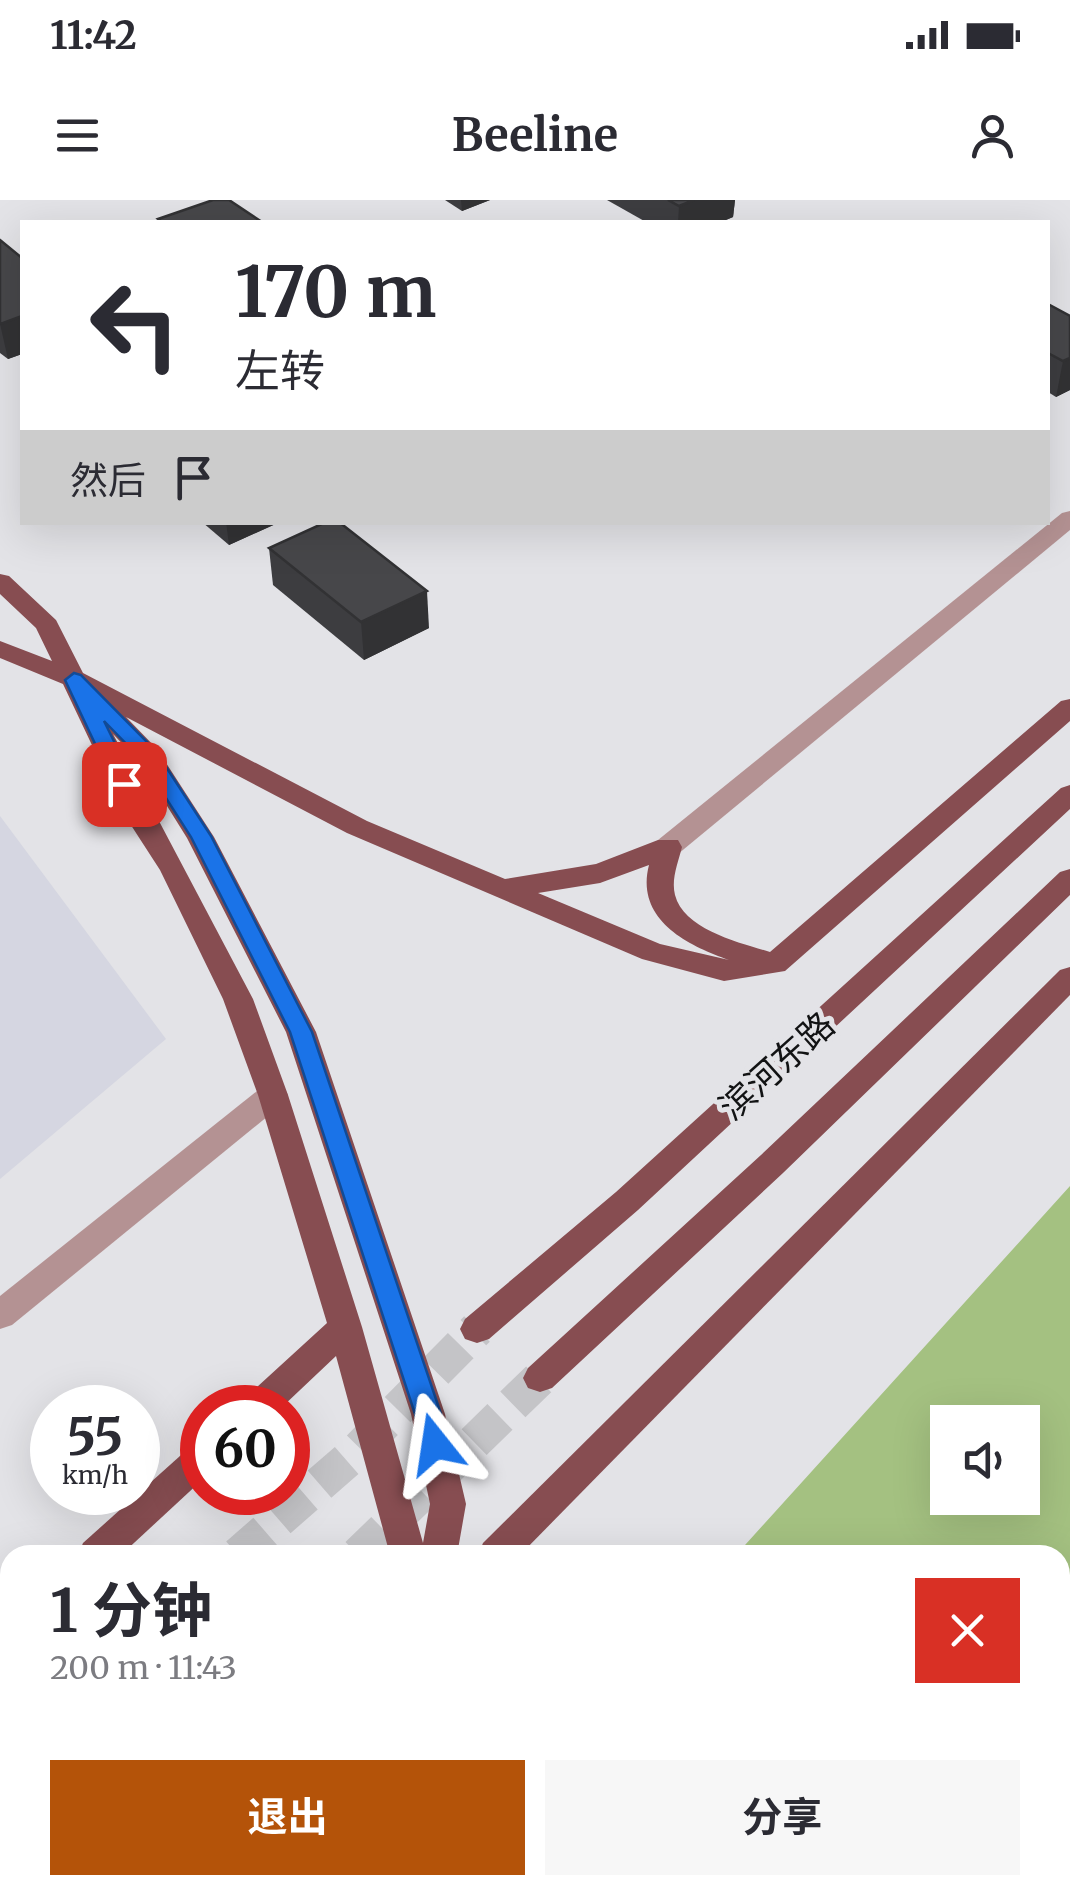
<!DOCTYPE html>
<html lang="zh">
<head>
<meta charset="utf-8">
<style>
  body { margin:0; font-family:Merriweather,"Noto Sans SC",serif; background:#f7f7f7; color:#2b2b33; height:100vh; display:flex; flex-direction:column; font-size:38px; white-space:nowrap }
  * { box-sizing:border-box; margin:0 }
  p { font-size:32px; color:#7c7c81 }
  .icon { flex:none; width:55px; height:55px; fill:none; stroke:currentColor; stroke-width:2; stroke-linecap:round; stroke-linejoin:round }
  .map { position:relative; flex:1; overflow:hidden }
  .side { position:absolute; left:0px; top:1345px; width:1070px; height:350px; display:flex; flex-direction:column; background:#fff; border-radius:30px 30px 0 0; box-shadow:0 10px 40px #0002 }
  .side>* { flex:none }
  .top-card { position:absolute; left:20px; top:20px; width:1030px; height:305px; border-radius:0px; box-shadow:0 10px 40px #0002; background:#fff; color:#2b2b33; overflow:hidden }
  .controls { position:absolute; left:930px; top:1205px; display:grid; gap:20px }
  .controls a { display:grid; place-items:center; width:110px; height:110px; border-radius:0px; background:#fff; box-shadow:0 10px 40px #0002; font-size:50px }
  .speed { position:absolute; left:30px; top:1185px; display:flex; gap:20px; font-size:50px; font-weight:700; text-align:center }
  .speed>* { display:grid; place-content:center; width:130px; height:130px; border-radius:50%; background:#fff; box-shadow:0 10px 40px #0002; line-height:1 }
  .speed small { font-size:25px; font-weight:400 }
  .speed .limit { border:15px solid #d22; background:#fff; color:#111 }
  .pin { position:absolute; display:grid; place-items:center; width:85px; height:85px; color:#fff; margin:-42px; border-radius:20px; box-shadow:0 5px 15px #0006 }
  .me { position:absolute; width:110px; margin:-55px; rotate:345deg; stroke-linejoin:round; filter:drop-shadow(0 0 8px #0008) }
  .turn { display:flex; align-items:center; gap:35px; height:210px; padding:0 50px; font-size:45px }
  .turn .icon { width:130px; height:130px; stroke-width:2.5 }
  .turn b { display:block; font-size:70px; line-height:85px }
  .then { display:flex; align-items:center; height:95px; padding:0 50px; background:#0003; gap:20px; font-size:38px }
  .round { display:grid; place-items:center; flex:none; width:105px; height:105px; border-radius:0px; background:#f7f7f7 }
  .overview { display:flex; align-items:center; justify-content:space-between; height:170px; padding:0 50px }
  h1 { font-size:60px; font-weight:700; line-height:75px }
  .action { display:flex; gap:20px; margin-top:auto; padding:20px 50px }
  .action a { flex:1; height:115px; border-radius:0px; background:#b45309; color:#fff; font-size:40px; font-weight:700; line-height:115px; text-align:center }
  .action a+a { background:#f7f7f7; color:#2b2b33 }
  .status { display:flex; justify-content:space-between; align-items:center; height:70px; padding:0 50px; background:#fff; direction:ltr }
  .status svg { height:28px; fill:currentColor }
  header { display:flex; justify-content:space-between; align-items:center; height:130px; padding:0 50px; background:#fff; font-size:45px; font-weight:700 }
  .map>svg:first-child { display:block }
  .built { fill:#d5d6e1 }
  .green { fill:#a4c181; fill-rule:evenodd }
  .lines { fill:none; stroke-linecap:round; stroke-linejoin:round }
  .major-tunnel { stroke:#c4c4c7; stroke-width:36; stroke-dasharray:36 18; stroke-linecap:butt }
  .minor { fill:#b49293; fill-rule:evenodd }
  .major { fill:#874d51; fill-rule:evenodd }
  .wall { fill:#3d3d40 }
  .shaded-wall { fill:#323234 }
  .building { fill:#47474a; stroke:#323234; stroke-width:2.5 }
  .route { fill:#1a73e8; stroke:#114b97; stroke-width:2.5 }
  .labels { text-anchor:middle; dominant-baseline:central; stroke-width:10; stroke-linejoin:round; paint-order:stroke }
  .street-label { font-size:35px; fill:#121314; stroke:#e3e3e7 }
</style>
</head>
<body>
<div class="status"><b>11:42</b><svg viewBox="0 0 49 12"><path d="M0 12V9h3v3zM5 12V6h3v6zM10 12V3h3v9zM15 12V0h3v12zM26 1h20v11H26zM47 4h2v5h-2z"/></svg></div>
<header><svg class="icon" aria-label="menu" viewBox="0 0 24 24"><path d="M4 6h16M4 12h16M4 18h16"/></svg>Beeline<svg class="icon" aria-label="person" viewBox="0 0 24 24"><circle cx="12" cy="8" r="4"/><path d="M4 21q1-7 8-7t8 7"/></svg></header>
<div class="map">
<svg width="1070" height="1695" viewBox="0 0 1070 1695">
  <rect width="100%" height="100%" fill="#e3e3e7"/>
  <polygon class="built" points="0,616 166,839 0,979"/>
  <path class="green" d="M1070,986V1695H428L437,1685H1060V1355H736ZM948,1222H1022V1298H948Z"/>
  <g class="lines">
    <g class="major-tunnel">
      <polyline points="238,1355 353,1255 477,1129"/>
      <polyline points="358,1355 540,1178"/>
    </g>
    <g class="minor">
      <polygon points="1070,311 1070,330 678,654 658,654 654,647 658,640 1062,313"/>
      <polygon points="273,883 284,887 288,895 284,903 12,1125 0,1129 0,1096 262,887"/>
    </g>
    <g class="major">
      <path d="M0,374L9,376L56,420L83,473L367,621L505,679L596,664L658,640H678L682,647C678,663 671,679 675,695C684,730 741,743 770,752L1061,501L1070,499V521L785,771L724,781L642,759L347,633L126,517L157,549L214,637L316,832L445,1214L466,1304L457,1355H390L336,1156L281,1208H240L245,1198L327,1123L258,895L223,799L160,670L127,619L63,484L0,458V441L52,461L36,428L0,394ZM113,534L139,561L187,638L286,832L411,1214L430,1304L423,1343L362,1127L288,895L253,799ZM649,665C635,719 686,745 729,760L660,744L538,693L600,683Z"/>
      <polygon points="1070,585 1070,609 638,1010 489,1139 477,1143 465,1139 460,1129 465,1119 616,992 1061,588"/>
      <polygon points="1070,669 1070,695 783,973 552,1188 540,1192 528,1188 523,1178 528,1168 761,955 1060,672"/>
      <polygon points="1070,767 1070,795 520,1355 478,1355 483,1343 1060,770"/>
      <polygon points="202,1243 202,1280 121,1355 78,1355 83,1343 190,1247"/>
      <polygon points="10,1417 10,1457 0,1460 0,1421"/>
      <polygon points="10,1525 10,1567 0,1571 0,1529"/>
      <polygon points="10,1642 10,1685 15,1685 0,1691 0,1646"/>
      <polygon points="114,1685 160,1685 156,1695 110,1695"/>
    </g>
  </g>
  <g class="wall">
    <polygon points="445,0 490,0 462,11"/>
    <polygon points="607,0 735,0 733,17 721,22 646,22"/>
    <polygon points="0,40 22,58 22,154 8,159 0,153"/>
    <polygon points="1048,104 1070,116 1070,190 1056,197 1048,192"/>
    <polygon points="202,322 280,322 229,345"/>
    <polygon points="269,348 429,428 364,460 273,385"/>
  </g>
  <g class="shaded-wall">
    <polygon points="461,0 490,0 462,11"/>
    <polygon points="694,0 735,0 733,17 721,22 678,22 679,6"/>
    <polygon points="22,116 22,154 8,159 0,124"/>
    <polygon points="1070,158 1070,190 1056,197 1063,161"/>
    <polygon points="226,322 280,322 229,345"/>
    <polygon points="427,391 429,428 364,460 361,422"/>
  </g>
  <g class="building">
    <polygon points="213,0 229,0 262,22 162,22 158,19"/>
    <polygon points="668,0 694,0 679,6"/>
    <polygon points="0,40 22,58 22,116 0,124"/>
    <polygon points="1048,104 1070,116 1070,158 1063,161 1048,153"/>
    <polygon points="326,322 339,322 427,391 361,422 269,348"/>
  </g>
  <polygon class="route" points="74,473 81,475 155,550 211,636 312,832 441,1214 448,1244 444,1252 435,1256 425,1252 415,1214 290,832 191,637 141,559 104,521 135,584 124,591 114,584 65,480"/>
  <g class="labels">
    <g class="street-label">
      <text transform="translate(777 866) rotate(-42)">滨河东路</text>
    </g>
  </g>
</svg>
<div class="controls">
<a><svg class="icon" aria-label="sound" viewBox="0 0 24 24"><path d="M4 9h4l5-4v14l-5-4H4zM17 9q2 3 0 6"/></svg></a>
</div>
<div class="speed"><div>55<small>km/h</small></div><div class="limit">60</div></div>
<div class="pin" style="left:124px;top:584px;background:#d93025"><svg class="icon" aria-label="arrive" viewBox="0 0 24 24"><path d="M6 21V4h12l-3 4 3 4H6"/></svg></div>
<svg class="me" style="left:435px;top:1244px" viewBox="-20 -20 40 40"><path d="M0-17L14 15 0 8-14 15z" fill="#1a73e8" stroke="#fff" stroke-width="4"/></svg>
<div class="top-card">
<div class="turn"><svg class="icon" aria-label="left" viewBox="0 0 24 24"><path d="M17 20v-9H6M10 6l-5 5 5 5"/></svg><div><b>170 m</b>左转</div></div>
<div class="then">然后<svg class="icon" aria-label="arrive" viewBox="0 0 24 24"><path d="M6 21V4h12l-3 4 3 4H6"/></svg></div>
</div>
<section class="side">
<div class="overview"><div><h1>1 分钟</h1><p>200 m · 11:43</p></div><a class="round" style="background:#d93025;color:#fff"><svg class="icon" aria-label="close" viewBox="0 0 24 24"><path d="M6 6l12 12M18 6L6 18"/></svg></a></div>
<div class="action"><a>退出</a><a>分享</a></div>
</section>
</div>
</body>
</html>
